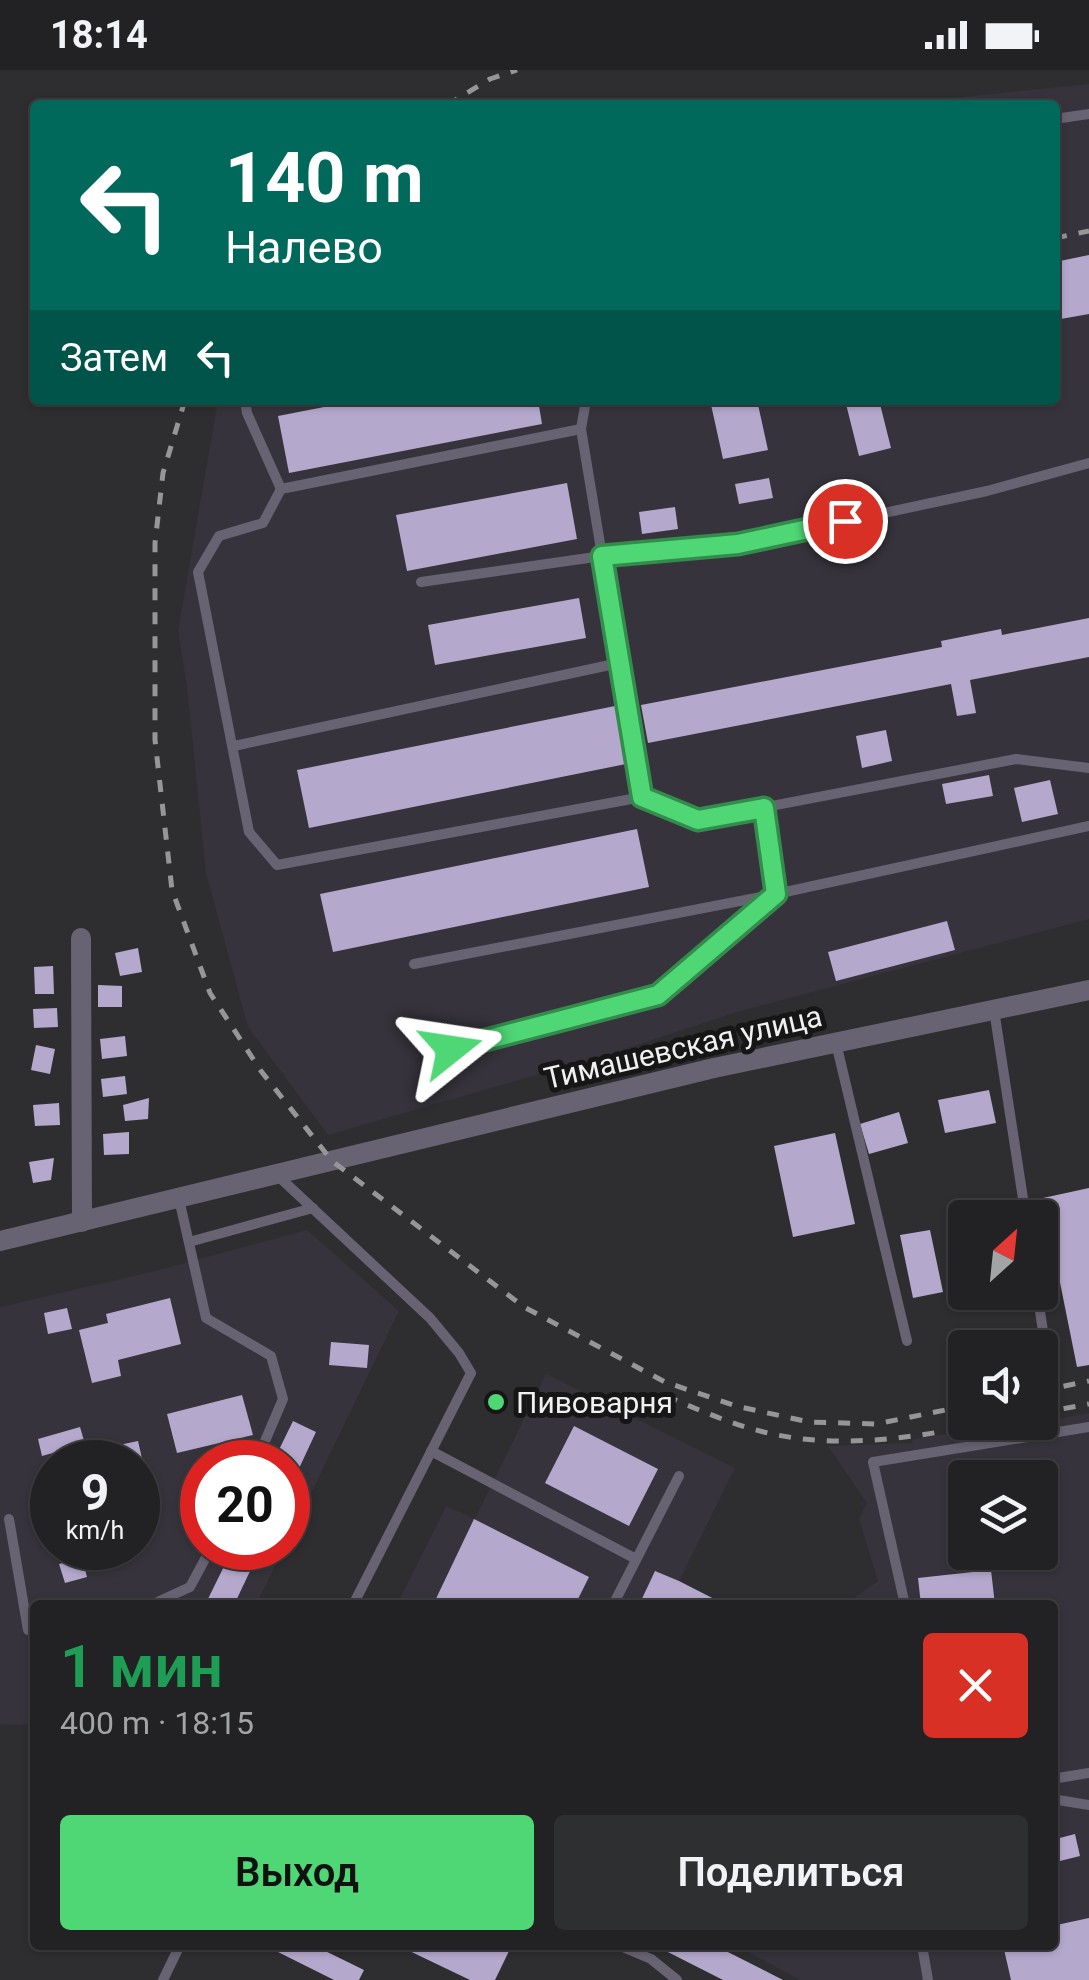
<!DOCTYPE html>
<html lang="ru">
<head>
<meta charset="utf-8">
<style>
  body { margin:0; font-family:Roboto,sans-serif; background:#2e2f31; color:#f1f3f6; height:100vh; display:flex; flex-direction:column; font-size:38px; white-space:nowrap }
  * { box-sizing:border-box; margin:0 }
  p { font-size:32px; color:#a2a4a6 }
  .icon { flex:none; width:55px; height:55px; fill:none; stroke:currentColor; stroke-width:2; stroke-linecap:round; stroke-linejoin:round }
  .map { position:relative; flex:1; overflow:hidden }
  .side { position:absolute; left:30px; top:1530px; width:1028px; height:350px; display:flex; flex-direction:column; background:#222224; border-radius:10px; box-shadow:0 2px 8px #0004,0 0 0 2px #3f3f41 }
  .side>* { flex:none }
  .guide { position:absolute; left:30px; top:30px; width:1030px; height:305px; border-radius:10px; box-shadow:0 2px 8px #0004,0 0 0 2px #3f3f41; background:#00695c; color:#fff; overflow:hidden }
  .needle { width:65px; rotate:27deg }
  .controls { position:absolute; left:948px; top:1130px; display:grid; gap:20px }
  .controls a { display:grid; place-items:center; width:110px; height:110px; border-radius:10px; background:#222224; box-shadow:0 2px 8px #0004,0 0 0 2px #3f3f41; font-size:50px }
  .speed { position:absolute; left:30px; top:1370px; display:flex; gap:20px; font-size:50px; font-weight:700; text-align:center }
  .speed>* { display:grid; place-content:center; width:130px; height:130px; border-radius:50%; background:#222224; box-shadow:0 2px 8px #0004,0 0 0 2px #3f3f41; line-height:1 }
  .speed small { font-size:25px; font-weight:400 }
  .speed .limit { border:15px solid #d22; background:#fff; color:#111 }
  .pin { position:absolute; display:grid; place-items:center; width:85px; height:85px; color:#fff; margin:-42px; border:5px solid #fff; border-radius:50%; box-shadow:0 2px 10px #0007 }
  .me { position:absolute; width:110px; margin:-55px; rotate:75deg; stroke-linejoin:round; filter:drop-shadow(0 0 8px #0008) }
  .turn { display:flex; align-items:center; gap:35px; height:210px; padding:0 30px; font-size:45px }
  .turn .icon { width:130px; height:130px; stroke-width:2.5 }
  .turn b { display:block; font-size:70px; line-height:85px }
  .then { display:flex; align-items:center; height:95px; padding:0 30px; background:#0003; gap:20px; font-size:38px }
  .round { display:grid; place-items:center; flex:none; width:105px; height:105px; border-radius:10px; background:#2e2f31 }
  .overview { display:flex; align-items:center; justify-content:space-between; height:170px; padding:0 30px }
  h1 { font-size:60px; font-weight:600; line-height:75px; color:#1e9e55 }
  .cta { display:flex; gap:20px; margin-top:auto; padding:20px 30px }
  .cta a { flex:1; height:115px; border-radius:10px; background:#4fd675; color:#111; font-size:40px; font-weight:600; line-height:115px; text-align:center }
  .cta a+a { background:#2e2f31; color:#f1f3f6 }
  .status { display:flex; justify-content:space-between; align-items:center; height:70px; padding:0 50px; background:#222224; direction:ltr }
  .status svg { height:28px; fill:currentColor }
  .map>svg:first-child { display:block }
  .built { fill:#36333c; fill-rule:evenodd }
  .building { fill:#b5a8cd }
  .lines { fill:none; stroke-linecap:round; stroke-linejoin:round }
  .service { stroke:#686372; stroke-width:10 }
  .minor { stroke:#686372; stroke-width:20 }
  .rail { stroke:#969698; stroke-width:5; stroke-dasharray:12 12; stroke-linecap:butt }
  .route-casing { stroke:#338b4c; stroke-width:25 }
  .route { stroke:#4fd675; stroke-width:18 }
  .poi-dot { fill:#4fd675; stroke:#161617; stroke-width:4 }
  .labels { text-anchor:middle; dominant-baseline:central; stroke-width:10; stroke-linejoin:round; paint-order:stroke }
  .street-label { font-size:30px; fill:#f0f0f2; stroke:#161617 }
  .poi-label { font-size:30px; fill:#f0f0f2; stroke:#161617; text-anchor:start }
</style>
</head>
<body>
<div class="status"><b>18:14</b><svg viewBox="0 0 49 12"><path d="M0 12V9h3v3zM5 12V6h3v6zM10 12V3h3v9zM15 12V0h3v12zM26 1h20v11H26zM47 4h2v5h-2z"/></svg></div>
<div class="map">
<svg width="1089" height="1910" viewBox="0 0 1089 1910">
  <rect width="100%" height="100%" fill="#2e2e30"/>
  <g class="built">
    <polygon points="1089,14 1089,849 740,941 619,981 328,1065 248,957 206,803 187,617 178,561 218,330 1055,330 1055,35 886,35"/>
    <path d="M307,1160L399,1241L288,1471V1392H202V1478H284L256,1535H35V1654L0,1655V1237L155,1201ZM52,1392H138V1478H52Z"/>
    <polygon points="546,1304 735,1398 679,1511 726,1535 397,1535 446,1436 475,1449"/>
    <path d="M1089,1343V1910H800L735,1875H1052V1535H844L878,1511L859,1449L867,1433L828,1376L912,1373L913,1369L960,1362L961,1368ZM965,1408H1040V1482H965Z"/>
  </g>
  <g class="building">
    <polygon points="1089,185 1089,244 1055,250 1055,192"/>
    <polygon points="360,330 538,330 542,354 289,403 278,346"/>
    <polygon points="710,330 757,330 768,380 723,389"/>
    <polygon points="845,330 879,330 891,378 859,386"/>
    <polygon points="769,408 773,428 739,434 735,414"/>
    <polygon points="567,413 577,469 407,501 396,445"/>
    <polygon points="675,437 678,459 642,464 639,442"/>
    <polygon points="579,528 586,568 435,595 428,555"/>
    <polygon points="1089,548 1089,587 970,610 976,643 957,646 951,614 648,673 641,635 942,577 941,571 1001,559 1002,565"/>
    <polygon points="615,636 626,694 309,758 297,700"/>
    <polygon points="886,660 892,691 862,698 856,666"/>
    <polygon points="989,705 993,726 946,734 942,714"/>
    <polygon points="1050,710 1058,744 1022,752 1014,718"/>
    <polygon points="637,759 649,817 333,882 320,824"/>
    <polygon points="947,851 955,880 836,911 828,882"/>
    <polygon points="138,878 142,902 120,906 115,883"/>
    <polygon points="53,896 54,924 35,924 34,897"/>
    <polygon points="98,915 122,916 122,937 98,937"/>
    <polygon points="57,938 58,957 34,958 33,939"/>
    <polygon points="125,966 127,986 102,989 100,969"/>
    <polygon points="36,975 55,979 50,1004 31,1000"/>
    <polygon points="125,1006 127,1024 103,1027 101,1009"/>
    <polygon points="989,1020 996,1053 945,1063 938,1030"/>
    <polygon points="149,1028 148,1049 125,1051 123,1035"/>
    <polygon points="59,1033 60,1055 35,1056 33,1035"/>
    <polygon points="899,1042 908,1073 869,1084 860,1054"/>
    <polygon points="129,1062 129,1084 104,1085 103,1064"/>
    <polygon points="835,1063 855,1154 793,1167 774,1076"/>
    <polygon points="54,1088 51,1110 33,1113 29,1092"/>
    <polygon points="1089,1118 1089,1295 1077,1297 1043,1128"/>
    <polygon points="930,1160 943,1222 913,1228 900,1165"/>
    <polygon points="170,1228 181,1274 118,1290 121,1306 92,1313 79,1260 108,1253 106,1244"/>
    <polygon points="67,1238 72,1259 48,1264 44,1243"/>
    <polygon points="331,1272 369,1275 367,1298 329,1295"/>
    <polygon points="242,1325 253,1365 177,1383 167,1344"/>
    <polygon points="293,1351 316,1362 288,1422 288,1392 273,1392"/>
    <polygon points="574,1356 658,1399 629,1456 545,1413"/>
    <polygon points="80,1357 85,1374 42,1386 38,1369"/>
    <polygon points="138,1371 155,1445 138,1449 138,1392 123,1392 119,1375"/>
    <polygon points="474,1449 589,1507 575,1535 433,1535"/>
    <polygon points="233,1478 261,1478 234,1535 205,1535"/>
    <polygon points="82,1488 87,1507 65,1513 59,1494"/>
    <polygon points="991,1500 995,1535 921,1535 918,1508"/>
    <polygon points="655,1501 679,1511 726,1535 639,1535"/>
    <polygon points="1075,1764 1080,1786 1052,1793 1052,1770"/>
    <polygon points="1089,1848 1089,1910 1011,1910 1003,1875 1052,1875 1052,1856"/>
    <polygon points="264,1875 313,1875 364,1900 359,1910 334,1910"/>
    <polygon points="397,1875 512,1875 495,1910 470,1910"/>
    <polygon points="654,1875 714,1875 783,1910 723,1910"/>
  </g>
  <g class="lines">
    <g class="service">
      <polyline points="1055,49 1089,44"/>
      <polyline points="245,330 247,343 281,419"/>
      <polyline points="586,330 581,359 642,727"/>
      <polyline points="581,359 281,419 263,453 219,466 198,502 249,762 277,795 642,727 698,750 1016,689 1089,698"/>
      <polyline points="421,512 602,486 739,474 987,421 1089,393"/>
      <polyline points="234,676 619,593"/>
      <polyline points="414,894 776,824 763,738"/>
      <polyline points="994,940 1026,1148"/>
      <polyline points="836,973 907,1271"/>
      <polyline points="451,979 658,925 776,824 1089,756"/>
      <polyline points="277,1105 430,1248 459,1283 471,1303 353,1535"/>
      <polyline points="179,1129 206,1248 271,1286 283,1329 256,1392"/>
      <polyline points="189,1172 313,1138"/>
      <polyline points="1037,1222 1045,1274"/>
      <polyline points="431,1381 636,1489"/>
      <polyline points="9,1449 28,1560 35,1559"/>
      <polyline points="151,1535 190,1517 211,1478"/>
      <polyline points="613,1535 679,1406"/>
      <polyline points="905,1535 873,1392 1089,1357"/>
      <polyline points="1052,1709 1089,1703"/>
      <polyline points="1052,1729 1089,1735"/>
      <polyline points="618,1875 651,1889 677,1910"/>
      <polyline points="922,1875 928,1910"/>
      <polyline points="163,1910 180,1875"/>
    </g>
    <g class="minor">
      <polyline points="81,868 82,1152"/>
      <polyline points="0,1171 714,998 1089,920"/>
    </g>
    <g class="rail">
      <polyline points="447,35 490,9 517,0"/>
      <polyline points="1055,168 1089,161"/>
      <polyline points="185,330 163,403 155,473 155,670 172,820 210,923 261,1001 332,1091 524,1237 665,1312 736,1336 809,1352 876,1354 965,1336"/>
      <polyline points="1040,1321 1089,1311"/>
      <path d="M666,1326C699,1340 733,1355 768,1363C841,1380 920,1367 992,1352"/>
      <polyline points="1040,1343 1089,1334"/>
    </g>
  </g>
  <g class="lines">
    <defs>
      <polyline id="route" points="451,979 658,925 776,824 764,738 698,750 642,727 602,486 738,474 845,451"/>
    </defs>
    <use href="#route" class="route-casing"/>
    <use href="#route" class="route"/>
  </g>
  <circle class="poi-dot" cx="496" cy="1332" r="10"/>
  <g class="labels">
    <g class="street-label">
      <text transform="translate(683 977) rotate(-13)">Тимашевская улица</text>
    </g>
    <g class="poi-label">
      <text x="516" y="1332">Пивоварня</text>
    </g>
  </g>
</svg>
<div class="controls">
<a><svg class="needle" viewBox="-14 -14 28 28"><path d="M0-13l5 13h-10z" fill="#e53935"/><path d="M0 13l5-13h-10z" fill="#a2a4a6"/></svg></a>
<a><svg class="icon" aria-label="sound" viewBox="0 0 24 24"><path d="M4 9h4l5-4v14l-5-4H4zM17 9q2 3 0 6"/></svg></a>
<a><svg class="icon" aria-label="layers" viewBox="0 0 24 24"><path d="M12 4l9 5-9 5-9-5zM3 14l9 5 9-5"/></svg></a>
</div>
<div class="speed"><div>9<small>km/h</small></div><div class="limit">20</div></div>
<div class="pin" style="left:845px;top:451px;background:#d93025"><svg class="icon" aria-label="arrive" viewBox="0 0 24 24"><path d="M6 21V4h12l-3 4 3 4H6"/></svg></div>
<svg class="me" style="left:451px;top:979px" viewBox="-20 -20 40 40"><path d="M0-17L14 15 0 8-14 15z" fill="#4fd675" stroke="#fff" stroke-width="4"/></svg>
<div class="guide">
<div class="turn"><svg class="icon" aria-label="left" viewBox="0 0 24 24"><path d="M17 20v-9H6M10 6l-5 5 5 5"/></svg><div><b>140 m</b>Налево</div></div>
<div class="then">Затем<svg class="icon" aria-label="left" viewBox="0 0 24 24"><path d="M17 20v-9H6M10 6l-5 5 5 5"/></svg></div>
</div>
<section class="side">
<div class="overview"><div><h1>1 мин</h1><p>400 m · 18:15</p></div><a class="round" style="background:#d93025;color:#fff"><svg class="icon" aria-label="close" viewBox="0 0 24 24"><path d="M6 6l12 12M18 6L6 18"/></svg></a></div>
<div class="cta"><a>Выход</a><a>Поделиться</a></div>
</section>
</div>
</body>
</html>
